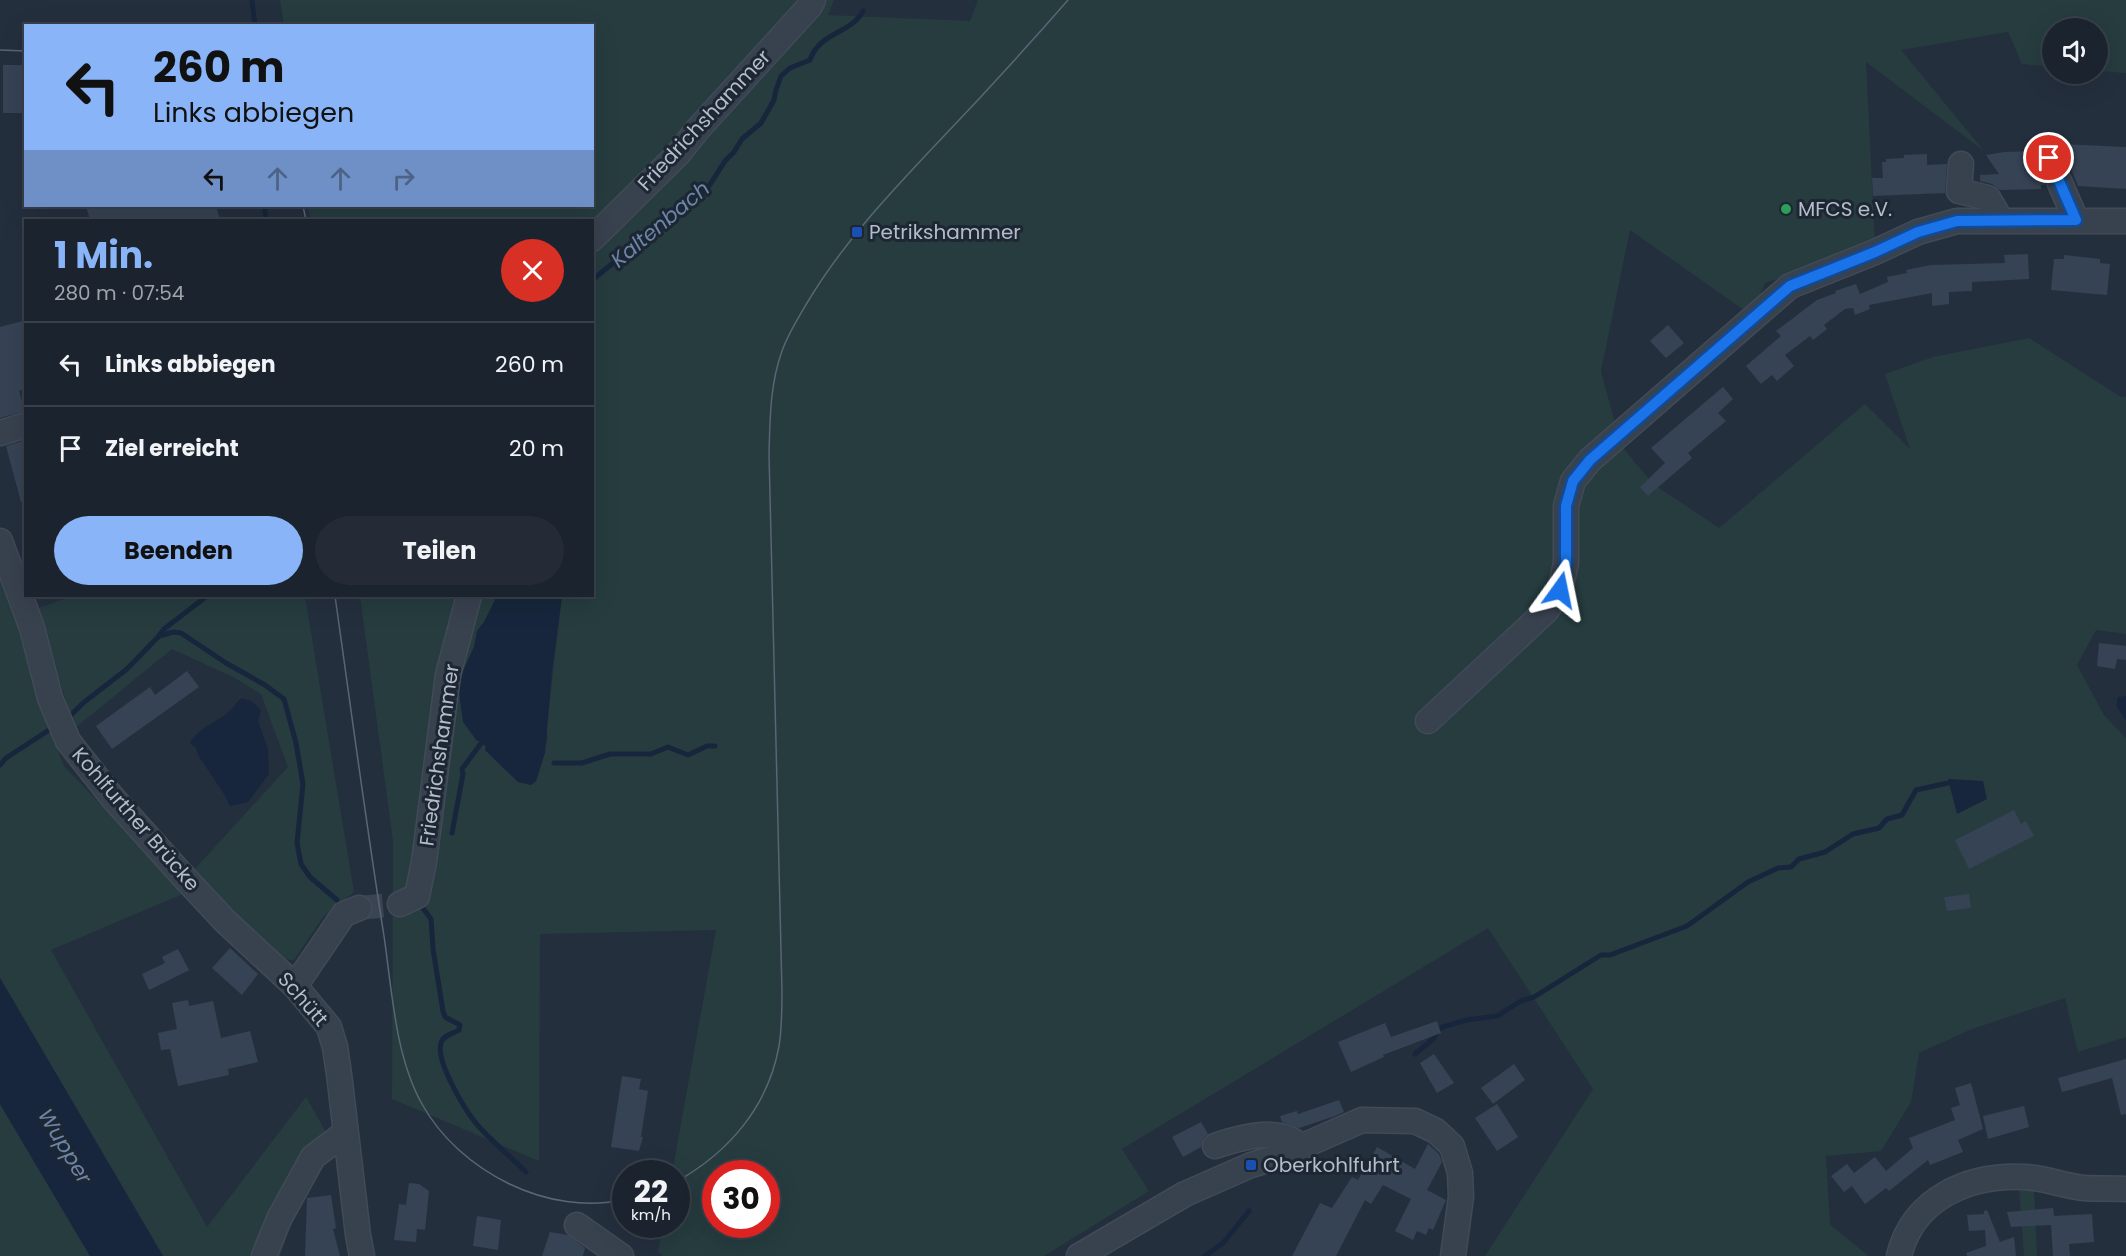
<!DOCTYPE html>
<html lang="de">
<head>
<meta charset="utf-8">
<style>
  body { margin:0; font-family:Poppins,sans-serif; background:#242b36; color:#f1f3f6; height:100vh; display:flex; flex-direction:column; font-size:22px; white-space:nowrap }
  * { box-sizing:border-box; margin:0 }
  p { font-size:20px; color:#a0a4aa }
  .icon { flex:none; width:33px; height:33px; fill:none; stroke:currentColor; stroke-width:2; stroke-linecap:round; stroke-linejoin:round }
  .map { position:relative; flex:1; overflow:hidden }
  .details { position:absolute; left:24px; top:219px; width:570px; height:378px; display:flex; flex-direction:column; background:#1b232e; border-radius:0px; box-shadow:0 6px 24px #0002,0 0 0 2px #39404a }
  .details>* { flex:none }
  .hud { position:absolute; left:24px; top:24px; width:570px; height:183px; border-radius:0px; box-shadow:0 6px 24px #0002,0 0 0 2px #39404a; background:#8ab4f8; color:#111; overflow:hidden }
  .fabs { position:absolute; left:2042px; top:18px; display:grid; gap:12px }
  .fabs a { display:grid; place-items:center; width:66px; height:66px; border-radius:50%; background:#1b232e; box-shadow:0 6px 24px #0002,0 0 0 2px #39404a; font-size:30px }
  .speed { position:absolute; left:612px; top:1160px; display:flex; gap:12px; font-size:30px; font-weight:700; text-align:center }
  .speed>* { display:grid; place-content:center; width:78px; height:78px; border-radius:50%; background:#1b232e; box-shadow:0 6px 24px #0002,0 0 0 2px #39404a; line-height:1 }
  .speed small { font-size:15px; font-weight:400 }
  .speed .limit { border:9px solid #d22; background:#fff; color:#111 }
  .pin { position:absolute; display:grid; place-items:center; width:51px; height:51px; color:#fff; margin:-26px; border:3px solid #fff; border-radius:50%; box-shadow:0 2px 6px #0007 }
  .me { position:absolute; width:66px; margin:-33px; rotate:12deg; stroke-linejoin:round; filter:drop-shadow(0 0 4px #0008) }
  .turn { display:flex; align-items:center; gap:21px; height:126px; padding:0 30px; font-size:27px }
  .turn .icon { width:78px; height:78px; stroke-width:2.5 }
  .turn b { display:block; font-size:42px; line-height:51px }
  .lanes { display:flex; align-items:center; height:57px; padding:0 30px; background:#0003; justify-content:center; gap:30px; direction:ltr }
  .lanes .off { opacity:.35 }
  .round { display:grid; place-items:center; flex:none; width:63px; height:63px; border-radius:32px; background:#242b36 }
  .headline { display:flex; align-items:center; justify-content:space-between; height:102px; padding:0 30px }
  h1 { font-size:36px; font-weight:700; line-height:45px; color:#8ab4f8 }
  .cta { display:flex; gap:12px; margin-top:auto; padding:12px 30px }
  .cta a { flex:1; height:69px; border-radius:36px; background:#8ab4f8; color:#111; font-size:24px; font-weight:700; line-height:69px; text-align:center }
  .cta a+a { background:#242b36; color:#f1f3f6 }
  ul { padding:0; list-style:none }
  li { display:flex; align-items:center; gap:18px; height:84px; padding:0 30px; border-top:2px solid #39404a }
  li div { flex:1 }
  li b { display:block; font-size:22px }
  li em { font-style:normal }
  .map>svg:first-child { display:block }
  .green { fill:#263c3f; fill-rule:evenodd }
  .water { fill:#17263c }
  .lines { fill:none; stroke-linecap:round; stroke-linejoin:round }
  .stream { stroke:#17263c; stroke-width:5 }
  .building { fill:#364354 }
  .minor-tunnel { stroke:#3a4453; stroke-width:24; stroke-dasharray:24 12; stroke-linecap:butt }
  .minor-casing { stroke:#414a57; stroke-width:27 }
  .minor { stroke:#38414e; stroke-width:24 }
  .tram { stroke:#5a6575; stroke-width:1.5 }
  .route-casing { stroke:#114b97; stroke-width:15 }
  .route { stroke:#1a73e8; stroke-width:10 }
  .leisure-dot { fill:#2e9e5b; stroke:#1d2633; stroke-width:2 }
  .transit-dot { fill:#1a4fb4; stroke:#1d2633; stroke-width:2 }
  .labels { text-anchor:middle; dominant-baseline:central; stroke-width:6; stroke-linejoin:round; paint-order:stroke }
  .street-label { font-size:20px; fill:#b4bcc9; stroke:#1d2633 }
  .poi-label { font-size:20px; fill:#b4bcc9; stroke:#1d2633; text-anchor:start }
  .water-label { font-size:21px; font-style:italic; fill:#6d86a8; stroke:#1d2633 }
</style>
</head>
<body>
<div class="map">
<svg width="2126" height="1256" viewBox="0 0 2126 1256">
  <rect width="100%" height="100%" fill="#242f3e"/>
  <g class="green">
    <path d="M280,0H834L828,15L970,21L978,0H2126V73L2097,71V28H2052V67L2022,64L2008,32L1901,50L1984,151L1866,62L1875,246L1765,283L1751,315L1630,230L1601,371L1617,431V441L1653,484L1719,528L1865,404L1910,449L1885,374L1933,357L2029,338L2121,397H2126V634L2096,630L2077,665L2104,715L2126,738V1037L2078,1052L2065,998L1972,1029L1919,1053L1911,1102L1881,1151L1826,1156L1830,1225L1869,1256H1485L1593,1089L1488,928L1122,1149L1149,1191L1044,1256H663L658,1251L663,1224H676V1173H672L716,930L540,934L539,1161L392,1099L393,841L360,596H497L484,622L477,631L474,647L463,671L480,740L487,747L485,750C497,760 520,792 536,781L548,737L546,733L562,596H592V220H310L308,206H592V26L284,25ZM716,1173H766V1224H716Z"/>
    <polygon points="0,569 46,720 64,766 185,893 51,950 207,1227 306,1097 336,1150 296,1206 280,1256 163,1256 0,978"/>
    <polygon points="73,596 305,596 354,892 323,917 294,960 279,959 192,872 288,767 261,694 235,678 172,649 75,728 36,609"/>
    <polygon points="0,1104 90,1256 0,1256"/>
    <polygon points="2019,1189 2034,1190 2037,1256 2024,1256"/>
  </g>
  <g class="water">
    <polygon points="497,596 562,596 552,671 545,753 536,781 531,785 518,782 485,750 486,747 480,741 477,741 463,722 459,692 463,671 474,647 477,631 484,622"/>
    <polygon points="2126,696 2126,720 2116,706 2118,697"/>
    <path d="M242,698L251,701L261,710L258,721L268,749L269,774L248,802L230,806L224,794L198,755L196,748L190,743C199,726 219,722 232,709C236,705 236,702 242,698Z"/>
    <polygon points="1948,779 1983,781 1987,799 1957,814"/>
    <polygon points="0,978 163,1256 90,1256 0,1104"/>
  </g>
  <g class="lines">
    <g class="stream">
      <polyline points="252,0 255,26"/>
      <polyline points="265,211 266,220"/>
      <path d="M592,280L709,186L725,161L734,152L742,139L761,123L774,100L776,90L781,76L790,68L810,60C820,31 850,35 863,11"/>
      <polyline points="592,387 592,398"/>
      <polyline points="160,634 164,629 207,596"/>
      <polyline points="70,716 83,703 127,669 159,636 173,632 181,633 226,663 265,685 284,699 296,743 303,784 297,843 301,864 310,877 337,900"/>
      <polyline points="554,763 582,763 610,754 651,754 668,747 688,755 707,746 715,746"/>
      <polyline points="0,765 6,758 49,730"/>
      <polyline points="452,833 463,774 462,769 485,738"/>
      <path d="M422,907L431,919L433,949L443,1011L445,1017L460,1025L459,1030C453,1034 443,1035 441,1043C435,1062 468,1116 482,1130C496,1145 512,1158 526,1172"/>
      <polyline points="1415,1054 1432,1040 1440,1028 1466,1020 1497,1016 1521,1001 1534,997 1601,955 1610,955 1687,926 1748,882 1778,868 1791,867 1799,859 1825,852 1853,834 1879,828 1887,819 1902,815 1916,790 1948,783"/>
      <polyline points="1205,1256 1223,1243 1249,1211"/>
    </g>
  </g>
  <g class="building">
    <rect x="3" y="65" width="23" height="48"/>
    <polygon points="2061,144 2126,147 2126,189 2078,186"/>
    <polygon points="2037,151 2036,163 2045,185 2041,185 2041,189 2000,190 1992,184 1980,181 1980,175 1999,174 1986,155 2004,152"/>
    <polygon points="1927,154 1927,165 1947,164 1945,193 1873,196 1872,178 1883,178 1882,162 1886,162 1886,159 1904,158 1904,155"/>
    <polygon points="86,206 216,206 220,220 90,220"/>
    <polygon points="2028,254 2029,279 1972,282 1972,291 1949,292 1949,304 1932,306 1932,293 1869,305 1870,309 1855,315 1853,308 1845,309 1824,325 1827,329 1813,340 1810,336 1785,355 1794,366 1777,381 1772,375 1761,384 1746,366 1781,336 1776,331 1817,300 1836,293 1835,291 1856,284 1860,294 1888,282 1887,277 1907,273 1906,270 1931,265 2005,263 2004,255"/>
    <polygon points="2064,255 2100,259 2100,263 2110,264 2107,295 2051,290 2054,259 2064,259"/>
    <polygon points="26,320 26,389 19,391 25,411 0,418 0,327"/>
    <polygon points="1668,325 1684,343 1666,358 1650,341"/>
    <polygon points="1723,387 1733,399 1718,413 1726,421 1688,453 1692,458 1648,496 1640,487 1665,463 1651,448"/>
    <polygon points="26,440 26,501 21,502 6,446"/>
    <polygon points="2099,643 2126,646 2126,660 2117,659 2115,669 2097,666"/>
    <polygon points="187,671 199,687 112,749 96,726 150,687 155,695"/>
    <polygon points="2014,810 2021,824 2026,821 2034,836 1969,869 1955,840"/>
    <polygon points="1969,894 1971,908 1947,911 1944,897"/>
    <polygon points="230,948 258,974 242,995 212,968"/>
    <polygon points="178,949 189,970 149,990 142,974 165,963 162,957"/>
    <polygon points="188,1000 189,1006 213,1001 221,1038 250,1031 258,1062 228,1069 229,1075 178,1086 170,1049 161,1050 158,1033 177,1029 172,1003"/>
    <polygon points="1437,1021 1441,1033 1383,1055 1384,1057 1351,1072 1338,1042 1385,1023 1391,1037"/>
    <polygon points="1434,1054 1454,1083 1437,1093 1420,1063"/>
    <polygon points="2126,1059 2126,1114 2121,1115 2112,1078 2062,1092 2058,1078"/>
    <polygon points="1514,1064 1525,1080 1493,1104 1481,1088"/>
    <polygon points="622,1076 641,1079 639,1089 648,1091 641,1137 643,1137 639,1151 611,1147"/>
    <polygon points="1971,1083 1983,1129 1958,1140 1963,1152 1930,1165 1928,1160 1889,1191 1886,1188 1865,1204 1852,1186 1844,1192 1831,1176 1847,1164 1854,1173 1875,1157 1886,1171 1913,1148 1909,1138 1955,1120 1951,1108 1960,1105 1955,1088"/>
    <polygon points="1339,1100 1344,1112 1335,1116 1299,1128 1282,1122 1280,1116 1297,1111 1298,1114"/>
    <polygon points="1497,1104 1518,1137 1497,1151 1475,1118"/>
    <polygon points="2024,1106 2029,1127 1988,1139 1983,1116"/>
    <polygon points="1201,1122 1208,1134 1204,1137 1201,1147 1183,1157 1172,1137"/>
    <polygon points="1428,1144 1439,1154 1442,1162 1427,1190 1446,1200 1433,1230 1429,1228 1426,1235 1417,1231 1413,1240 1395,1231 1411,1199 1383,1185 1371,1204 1365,1200 1336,1256 1292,1256 1320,1203 1332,1208 1352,1177 1358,1180 1377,1147 1415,1169"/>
    <polygon points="409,1183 419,1184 429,1191 425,1230 417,1229 416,1242 394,1240 399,1204 406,1205"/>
    <polygon points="331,1195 336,1228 333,1229 340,1256 305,1256 307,1198"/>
    <polygon points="2053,1208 2054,1216 2092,1214 2094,1242 2069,1244 2070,1256 2053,1256 2051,1225 2011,1227 2007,1212"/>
    <polygon points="1987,1210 2000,1242 2014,1237 2016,1256 1967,1256 1966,1253 1986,1246 1985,1230 1969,1231 1967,1215 1984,1214 1984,1211"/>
    <polygon points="477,1216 501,1220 498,1250 473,1246"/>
    <polygon points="550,1232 568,1235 585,1248 583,1256 542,1256"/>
  </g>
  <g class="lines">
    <polyline class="minor-tunnel" points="359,908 400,904"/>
    <defs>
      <g id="minor">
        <polyline points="2049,158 2076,220"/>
        <polyline points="1961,164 1959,191 1988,198 2001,220"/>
        <polyline points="592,239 678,154 698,129 810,6 813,0"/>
        <polyline points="0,433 26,425"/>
        <polyline points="0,541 32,628 50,698 68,741 112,797 183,876 225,921 295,986 329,1027 335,1047 339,1074 358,1235 362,1256"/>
        <polyline points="1428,721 1547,610 1560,590 1566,563 1566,506 1573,481 1590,460 1790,286 1875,252 1918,232 1957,221 2126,221"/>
        <polyline points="400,904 417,896 424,862 448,675 469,596"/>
        <polyline points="295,986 344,914 359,908"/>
        <path d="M1215,1146C1235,1139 1269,1129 1290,1139C1294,1141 1298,1144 1301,1147"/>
        <polyline points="577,1225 621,1256"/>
        <polyline points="264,1256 279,1219 313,1157 345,1133"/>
        <polyline points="1079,1256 1185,1194 1251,1165 1278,1157 1362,1120 1415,1121 1436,1131 1452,1146 1460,1173 1461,1197 1453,1256"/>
        <path d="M1899,1256C1913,1198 1969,1174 2025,1177C2045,1178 2064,1186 2084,1188C2098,1189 2112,1188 2126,1189"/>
      </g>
    </defs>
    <use href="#minor" class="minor-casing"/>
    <use href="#minor" class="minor"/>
    <g class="tram">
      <polyline points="0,50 26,51"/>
      <polyline points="303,206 306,220"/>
      <path d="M335,596C351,709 366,823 384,936C392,990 395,1056 422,1104C459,1171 549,1218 626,1199"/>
      <path d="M676,1182C729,1152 768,1107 779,1046C782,1028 782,1009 782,991L769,454C770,419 770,384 782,351C788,334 798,318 807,303C844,241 893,190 942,138C985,93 1027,47 1068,0"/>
    </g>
  </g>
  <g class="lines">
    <defs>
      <polyline id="route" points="1560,590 1566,563 1566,506 1573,481 1590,460 1790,286 1875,252 1918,232 1957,221 2076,220 2049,158"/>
    </defs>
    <use href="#route" class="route-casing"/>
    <use href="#route" class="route"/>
  </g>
  <circle class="leisure-dot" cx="1786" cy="209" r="6"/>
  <g class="transit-dot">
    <rect x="851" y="226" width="12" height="12" rx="3"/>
    <rect x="1245" y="1159" width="12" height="12" rx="3"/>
  </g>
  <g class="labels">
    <g class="street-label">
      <text transform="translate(704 120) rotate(-47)">Friedrichshammer</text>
      <text transform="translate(439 755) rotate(-82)">Friedrichshammer</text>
      <text transform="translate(136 819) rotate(49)">Kohlfurther Brücke</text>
      <text transform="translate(303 999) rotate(49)">Schütt</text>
    </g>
    <g class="poi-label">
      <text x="1798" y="209">MFCS e.V.</text>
      <text x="869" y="232">Petrikshammer</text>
      <text x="1263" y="1165">Oberkohlfuhrt</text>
    </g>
    <g class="water-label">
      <text transform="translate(660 224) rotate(-40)">Kaltenbach</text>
      <text transform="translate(65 1146) rotate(59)">Wupper</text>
    </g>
  </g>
</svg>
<div class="fabs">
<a><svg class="icon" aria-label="sound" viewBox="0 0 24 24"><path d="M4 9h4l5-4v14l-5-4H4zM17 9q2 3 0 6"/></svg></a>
</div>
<div class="speed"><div>22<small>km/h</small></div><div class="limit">30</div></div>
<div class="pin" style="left:2049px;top:158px;background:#d93025"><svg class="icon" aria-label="arrive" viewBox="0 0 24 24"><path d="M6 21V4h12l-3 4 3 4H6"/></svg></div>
<svg class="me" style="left:1560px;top:590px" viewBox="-20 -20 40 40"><path d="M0-17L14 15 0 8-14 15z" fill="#1a73e8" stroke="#fff" stroke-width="4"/></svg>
<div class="hud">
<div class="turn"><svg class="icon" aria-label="left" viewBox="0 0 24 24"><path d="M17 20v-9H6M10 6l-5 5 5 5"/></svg><div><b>260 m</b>Links abbiegen</div></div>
<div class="lanes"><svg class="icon" aria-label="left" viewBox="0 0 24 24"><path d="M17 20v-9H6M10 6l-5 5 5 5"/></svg><svg class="icon off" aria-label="ahead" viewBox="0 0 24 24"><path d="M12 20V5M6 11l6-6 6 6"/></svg><svg class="icon off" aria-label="ahead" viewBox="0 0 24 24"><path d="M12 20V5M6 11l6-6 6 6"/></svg><svg class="icon off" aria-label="right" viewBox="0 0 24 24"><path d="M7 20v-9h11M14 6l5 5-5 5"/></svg></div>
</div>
<section class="details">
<div class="headline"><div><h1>1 Min.</h1><p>280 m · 07:54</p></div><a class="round" style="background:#d93025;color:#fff"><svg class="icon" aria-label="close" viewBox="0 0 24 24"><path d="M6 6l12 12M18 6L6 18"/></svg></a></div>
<ul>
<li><svg class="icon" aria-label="left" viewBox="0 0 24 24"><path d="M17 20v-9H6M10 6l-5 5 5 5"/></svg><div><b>Links abbiegen</b></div><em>260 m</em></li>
<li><svg class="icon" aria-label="arrive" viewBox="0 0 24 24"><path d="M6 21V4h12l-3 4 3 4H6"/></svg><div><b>Ziel erreicht</b></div><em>20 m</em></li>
</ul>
<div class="cta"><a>Beenden</a><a>Teilen</a></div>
</section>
</div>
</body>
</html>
